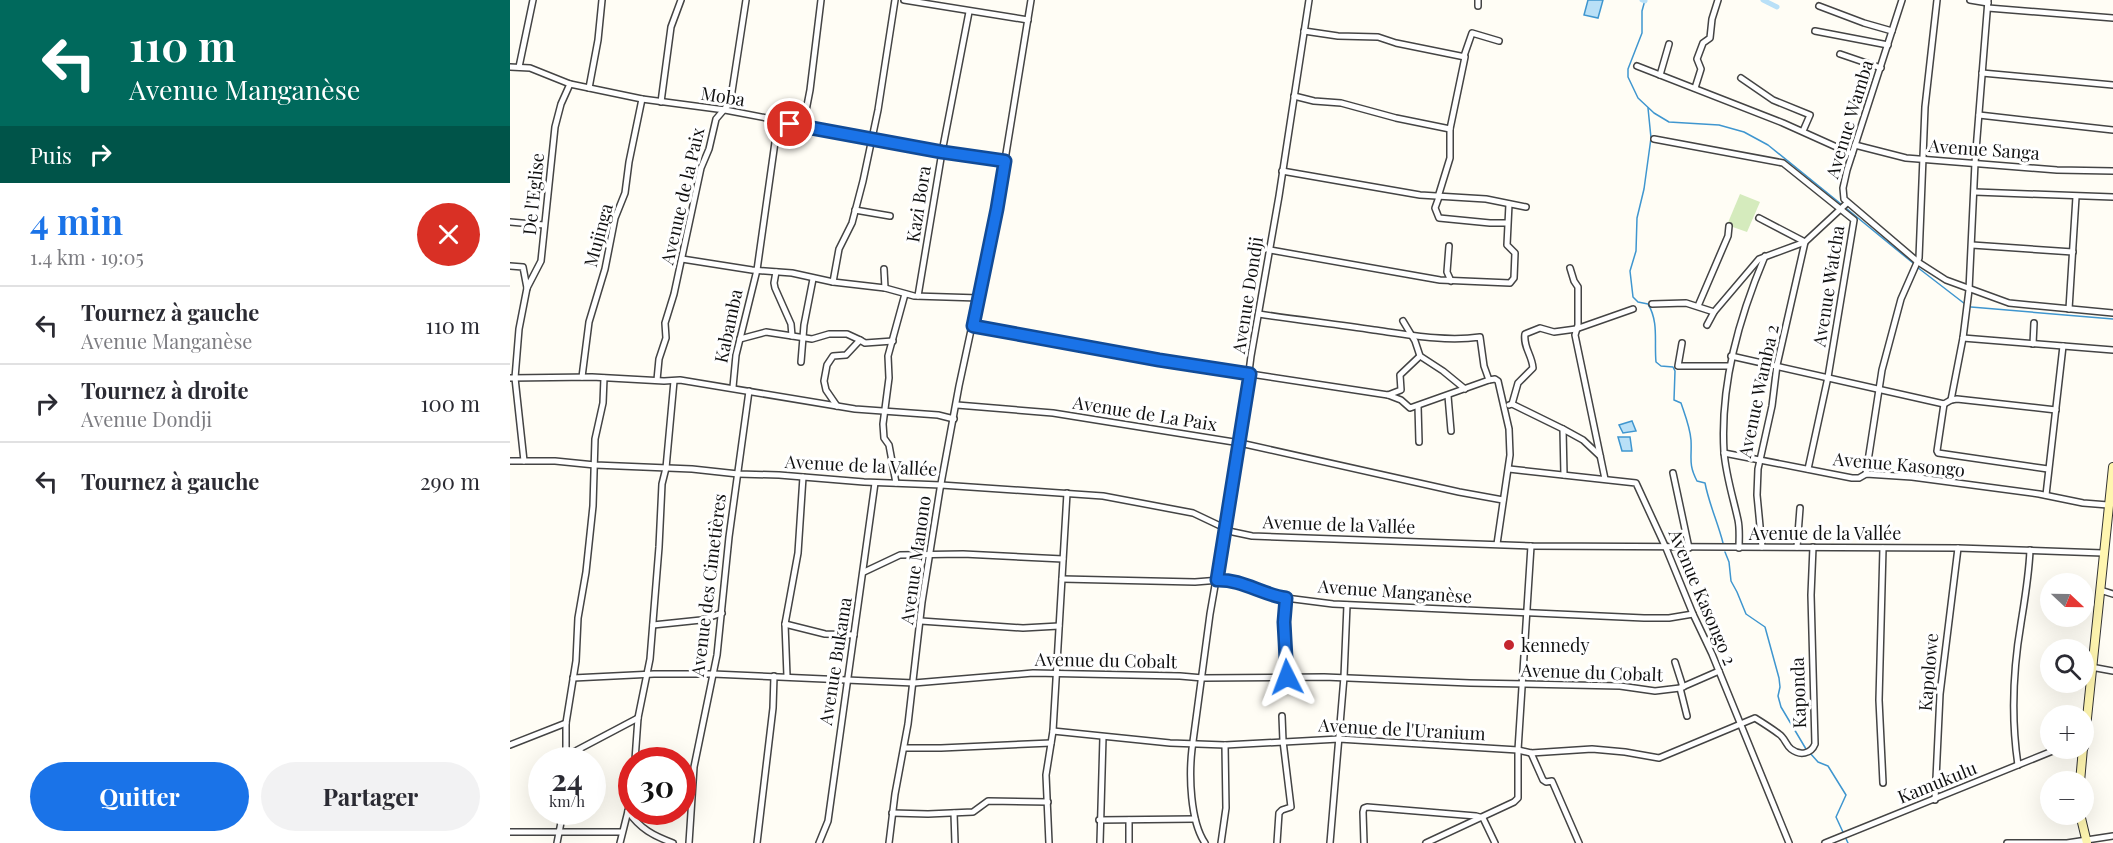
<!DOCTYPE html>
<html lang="fr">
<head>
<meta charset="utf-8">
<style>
  body { margin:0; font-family:"Playfair Display",serif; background:#f2f2f3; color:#2b2b33; height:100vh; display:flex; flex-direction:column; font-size:22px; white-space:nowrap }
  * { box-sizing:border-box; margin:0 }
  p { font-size:20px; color:#7c7c81 }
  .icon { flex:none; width:33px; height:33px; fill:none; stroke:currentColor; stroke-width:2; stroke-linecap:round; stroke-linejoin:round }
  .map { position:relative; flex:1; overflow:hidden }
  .sheet { display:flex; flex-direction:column; background:#fff; width:510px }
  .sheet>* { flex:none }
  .top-card { background:#00695c; color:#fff; overflow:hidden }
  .needle { width:39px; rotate:112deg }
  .controls { position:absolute; left:1530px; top:573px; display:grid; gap:12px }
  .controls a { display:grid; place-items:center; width:54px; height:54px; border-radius:50%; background:#fff; box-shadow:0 6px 24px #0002; font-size:30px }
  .speed { position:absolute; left:18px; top:747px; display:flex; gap:12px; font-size:30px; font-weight:700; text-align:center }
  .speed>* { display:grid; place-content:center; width:78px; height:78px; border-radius:50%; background:#fff; box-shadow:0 6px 24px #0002; line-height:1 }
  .speed small { font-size:15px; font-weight:400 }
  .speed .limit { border:9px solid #d22; background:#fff; color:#111 }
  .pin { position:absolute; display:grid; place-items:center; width:51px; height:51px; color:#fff; margin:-26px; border:3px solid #fff; border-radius:50%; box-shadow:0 2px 6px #0007 }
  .me { position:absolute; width:66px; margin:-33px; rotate:357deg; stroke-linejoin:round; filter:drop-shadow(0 0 4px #0008) }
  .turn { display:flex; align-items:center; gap:21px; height:126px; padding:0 30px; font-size:27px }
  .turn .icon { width:78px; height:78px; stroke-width:2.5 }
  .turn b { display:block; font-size:42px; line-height:51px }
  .then { display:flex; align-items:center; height:57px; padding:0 30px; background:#0003; gap:12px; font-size:22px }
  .round { display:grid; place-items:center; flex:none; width:63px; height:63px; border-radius:32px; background:#f2f2f3 }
  .overview { display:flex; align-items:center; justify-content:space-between; height:102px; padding:0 30px }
  h1 { font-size:36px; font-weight:700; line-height:45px; color:#1a73e8 }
  .action { display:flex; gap:12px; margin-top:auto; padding:12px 30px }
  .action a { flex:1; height:69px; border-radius:36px; background:#1a73e8; color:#fff; font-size:24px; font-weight:700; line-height:69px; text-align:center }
  .action a+a { background:#f2f2f3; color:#2b2b33 }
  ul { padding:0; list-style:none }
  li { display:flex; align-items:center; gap:18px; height:78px; padding:0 30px; border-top:2px solid #e1e1e2 }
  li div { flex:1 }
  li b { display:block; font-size:22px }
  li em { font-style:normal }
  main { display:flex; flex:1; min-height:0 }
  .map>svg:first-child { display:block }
  .green { fill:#d5ebbd }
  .water { fill:#b9e0f7; stroke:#3f96cf; stroke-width:1.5 }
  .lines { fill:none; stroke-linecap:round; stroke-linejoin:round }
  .stream { stroke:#3f96cf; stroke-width:1.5 }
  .canal { stroke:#b9e0f7; stroke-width:5 }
  .minor-casing { stroke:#444; stroke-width:8 }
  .secondary-casing { stroke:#333; stroke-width:10 }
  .minor { stroke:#fff; stroke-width:5 }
  .secondary { stroke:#fff6b0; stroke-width:8 }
  .route-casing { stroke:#114b97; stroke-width:15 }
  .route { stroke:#1a73e8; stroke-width:10 }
  .poi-dot { fill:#c4262e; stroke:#fff; stroke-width:2 }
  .labels { text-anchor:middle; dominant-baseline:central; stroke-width:6; stroke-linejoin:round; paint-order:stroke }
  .street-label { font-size:18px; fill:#111; stroke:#fff }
  .poi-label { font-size:18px; fill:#111; stroke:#fff; text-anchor:start }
</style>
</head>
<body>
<main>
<section class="sheet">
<div class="top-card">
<div class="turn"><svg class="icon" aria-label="left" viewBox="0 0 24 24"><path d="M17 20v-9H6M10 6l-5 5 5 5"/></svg><div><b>110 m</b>Avenue Manganèse</div></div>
<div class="then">Puis<svg class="icon" aria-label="right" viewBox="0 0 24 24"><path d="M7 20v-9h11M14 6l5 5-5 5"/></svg></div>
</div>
<div class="overview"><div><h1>4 min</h1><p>1.4 km · 19:05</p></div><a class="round" style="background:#d93025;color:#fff"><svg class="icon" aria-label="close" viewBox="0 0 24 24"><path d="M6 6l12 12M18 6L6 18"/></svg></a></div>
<ul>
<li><svg class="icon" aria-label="left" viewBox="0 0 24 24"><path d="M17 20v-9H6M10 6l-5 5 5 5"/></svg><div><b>Tournez à gauche</b><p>Avenue Manganèse</p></div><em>110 m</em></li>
<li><svg class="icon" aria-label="right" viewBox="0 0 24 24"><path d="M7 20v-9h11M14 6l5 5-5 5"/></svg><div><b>Tournez à droite</b><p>Avenue Dondji</p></div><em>100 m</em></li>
<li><svg class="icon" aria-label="left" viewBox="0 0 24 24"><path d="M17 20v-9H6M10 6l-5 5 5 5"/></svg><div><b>Tournez à gauche</b></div><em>290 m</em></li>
</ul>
<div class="action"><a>Quitter</a><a>Partager</a></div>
</section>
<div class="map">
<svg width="1603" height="843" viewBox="0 0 1603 843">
  <rect width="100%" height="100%" fill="#fffdf5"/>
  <polygon class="green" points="1230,194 1250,202 1237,232 1217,225"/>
  <g class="water">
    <polygon points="1078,0 1093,0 1088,18 1074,15"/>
    <polygon points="1122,421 1126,431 1113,433 1109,425"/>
    <polygon points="1108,437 1120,437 1122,451 1112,451"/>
  </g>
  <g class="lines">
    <g class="stream">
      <polyline points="1135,0 1132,11 1132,33 1118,69 1118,77 1128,98 1144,113 1159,122 1209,125 1234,132 1258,145 1331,204"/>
      <path d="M1138,108L1141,138L1134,189L1127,218L1126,251L1120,271L1123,297L1128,302L1138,304C1149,322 1144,342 1146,362L1151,366L1163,367L1165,371L1164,400L1171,403C1175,415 1180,427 1181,440C1182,458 1178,464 1187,481L1195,483C1199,504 1208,523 1213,543"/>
      <polyline points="1337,209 1403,263"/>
      <polyline points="1407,267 1455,304"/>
      <polyline points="1461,307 1603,319"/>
      <polyline points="1215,552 1219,562 1221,581 1227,592 1236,614 1255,627 1269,678 1270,687 1268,696 1271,707 1296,749"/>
      <polyline points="1300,753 1308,762 1318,766 1336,795 1326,817 1338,843"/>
    </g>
    <g class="canal">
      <polyline points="1132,0 1135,1"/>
      <polyline points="1253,0 1267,7"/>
    </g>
    <defs>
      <g id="minor">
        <polyline points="394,0 518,20"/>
        <polyline points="1392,0 1337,170 1333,188 1334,199 1408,262 1436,280 1499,303 1603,313"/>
        <polyline points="1460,0 1478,3"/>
        <polyline points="968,6 968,0"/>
        <polyline points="1309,6 1354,23 1382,31"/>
        <polyline points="1478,8 1603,18"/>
        <polyline points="794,31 828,36 868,37 886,43 955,57 940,129 940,158 928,197"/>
        <polyline points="1305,31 1378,45"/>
        <polyline points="1330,54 1371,68"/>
        <polyline points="954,56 962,33 989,41"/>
        <polyline points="1127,66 1273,123 1342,154"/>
        <polyline points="0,67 20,68 60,84 132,99 215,110 432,152 495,161"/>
        <polyline points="9,67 23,0"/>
        <polyline points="1472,73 1603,85"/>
        <polyline points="1150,75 1159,44"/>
        <polyline points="1231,78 1263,100 1300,115 1293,131"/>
        <polyline points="79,88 88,40 92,0"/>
        <polyline points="1185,88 1191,69 1187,59 1193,43 1200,38 1202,19 1208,0"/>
        <polyline points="784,96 804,101 831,103 886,118 940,129"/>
        <polyline points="151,102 161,27 171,0"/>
        <polyline points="1469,115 1603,130"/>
        <polyline points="293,126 300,90 311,0"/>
        <polyline points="1144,139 1273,163 1344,220 1318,377 1298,469"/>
        <polyline points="1345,145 1396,158 1547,170 1603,171"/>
        <polyline points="772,171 910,195 976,199 1016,207"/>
        <polyline points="1465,192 1603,197"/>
        <polyline points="929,197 925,208 929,218 980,223 997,223"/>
        <polyline points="345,210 380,216"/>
        <polyline points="1249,218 1295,242 1267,365 1262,406 1248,469 1247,495 1252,547"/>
        <polyline points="0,222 34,225"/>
        <polyline points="1462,245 1563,252"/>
        <polyline points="939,246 937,272 941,281"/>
        <polyline points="760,250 930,280 1000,283 1004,278 1005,253 997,245 999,204"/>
        <polyline points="172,259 242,270 282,273 323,282 375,288 404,296 469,298"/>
        <polyline points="0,266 13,267 17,288"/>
        <polyline points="1060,268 1064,281 1068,287 1068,325 1065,335 1095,479"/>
        <polyline points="374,269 375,288"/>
        <polyline points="266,272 264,283 265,288 281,324 282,336"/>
        <polyline points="323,282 329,249 342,223 353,181 368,110 385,0"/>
        <polyline points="408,296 432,152 459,12"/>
        <polyline points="1142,304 1176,303 1204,312"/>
        <polyline points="1188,306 1218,236 1219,226"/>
        <polyline points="1559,309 1566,197"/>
        <path d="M749,314C787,320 826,324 864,330C899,335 936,342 970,337L974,366L979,380"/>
        <polyline points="893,321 905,341 910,356 933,371 955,389"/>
        <polyline points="1197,325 1204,312 1249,259 1295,242 1337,203"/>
        <polyline points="463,326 649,360 878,395 891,390 890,375 910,356"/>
        <polyline points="1453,338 1603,350"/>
        <polyline points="230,339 256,332 302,339 319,334 337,334 350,340"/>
        <polyline points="1172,343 1168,366 1219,366"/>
        <polyline points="1523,344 1524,323"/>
        <polyline points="1221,356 1434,404 1441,400 1447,399 1546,410"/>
        <polyline points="291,362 294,325 303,279"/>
        <polyline points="72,377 79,322 95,269 105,218 115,193 119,162 132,99"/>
        <polyline points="0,378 82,377 154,381 170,380 345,409 428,415 444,419"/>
        <polyline points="147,380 149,359 156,338 155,323 164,294 191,168 199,149 206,119 218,105 221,98 236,0"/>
        <polyline points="223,387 226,355 247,270 268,121"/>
        <polyline points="878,395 891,400 900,408 979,380 985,379 988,381 999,429 1000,455 987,544"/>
        <polyline points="938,396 941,431"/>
        <polyline points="1441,400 1453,338 1459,290 1465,163 1478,0"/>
        <path d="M1002,404L1008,383L1023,368C1022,355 1013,347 1015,334L1030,328L1044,332L1066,329L1123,309"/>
        <polyline points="1434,404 1427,451 1428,453 1538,469"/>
        <polyline points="447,405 543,413 730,443 949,492 993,500"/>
        <polyline points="999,405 1002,404 1053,429 1054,475"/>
        <polyline points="327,406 316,390 314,381 317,365 323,356 336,355 350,340 355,343 383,341"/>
        <polyline points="908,406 909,442"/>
        <polyline points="1053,429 1073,440 1090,456"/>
        <polyline points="1214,453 1342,478 1349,478 1356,474 1402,477 1529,494 1573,503 1598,505"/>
        <polyline points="0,461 45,461 85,465 182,469 228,474 269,475 354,482 431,485 593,496 683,513 723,532 742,536 1021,546 1448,548 1593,553"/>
        <polyline points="14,461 5,378 9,329 17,288 31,261 45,127 51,104 60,84"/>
        <polyline points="999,469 1126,483 1156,548 1183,614 1202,654 1279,843"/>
        <polyline points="1163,473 1179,548"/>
        <polyline points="1356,474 1372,370 1391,299 1409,258 1415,107 1427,0"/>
        <polyline points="386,483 379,445 374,438 373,424 379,378 378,356 395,294"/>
        <polyline points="1536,495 1553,346"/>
        <polyline points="1287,547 1290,508"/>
        <path d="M1229,548C1229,539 1230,529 1228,520C1223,497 1216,476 1214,452C1210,384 1229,318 1255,256"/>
        <polyline points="1373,548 1369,700 1373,783"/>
        <polyline points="354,572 390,555 453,554 553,559"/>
        <polyline points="552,579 685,582 710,580 754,590 768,597 823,604 1134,618 1159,618 1183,614"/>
        <polyline points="1590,590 1603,594"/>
        <polyline points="776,598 774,622 777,677"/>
        <polyline points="411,621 513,628 549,626"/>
        <polyline points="275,624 315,634 344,635"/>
        <polyline points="143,625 191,620 212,613"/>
        <polyline points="1165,662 1173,687"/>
        <polyline points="1581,667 1603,671"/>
        <polyline points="277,676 275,624 288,553 293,477"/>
        <polyline points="63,678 144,674 203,674 404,683 523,673 670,676 693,678 814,677 960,683 1110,686 1145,691 1170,688 1209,671"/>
        <polyline points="1170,688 1177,716"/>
        <path d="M543,731L660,743L715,745L829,739L1008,750L1021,753L1082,749L1115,752L1149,758L1245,718C1253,723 1261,728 1269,734C1275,738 1276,745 1281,749C1290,756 1301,754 1305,744L1301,595L1303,547"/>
        <polyline points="0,745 56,723"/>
        <polyline points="395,748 431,748 541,743"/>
        <polyline points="1021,753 1033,780 1036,782 1042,781 1069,843"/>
        <polyline points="56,756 128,718"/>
        <polyline points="56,760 56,723 66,661 68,618 76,572 83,506 85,439 93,403 94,378"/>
        <polyline points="125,760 128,718 140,659 149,547 152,484 156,468 164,381"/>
        <path d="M1508,765C1501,718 1503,670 1511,623C1515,598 1519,575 1520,550"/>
        <polyline points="1425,800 1430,694 1448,548"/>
        <path d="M118,811C130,829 144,836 163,843"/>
        <polyline points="382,813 418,814 463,812 478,801 538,802"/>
        <polyline points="444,813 445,843"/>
        <polyline points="589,820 685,819"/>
        <polyline points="619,820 619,843"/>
        <polyline points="0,832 111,832"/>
        <polyline points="47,843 53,812"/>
        <polyline points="110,843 122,795"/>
        <polyline points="179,843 184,767 207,655 219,537 239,391"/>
        <polyline points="247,843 263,708 264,676"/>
        <polyline points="309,843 318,821 365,483"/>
        <polyline points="379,843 385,794 398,724 412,602 430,489 449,386 487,209 521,0"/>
        <polyline points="539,843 536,775 543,731 557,493"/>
        <polyline points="590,843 593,737"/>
        <path d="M695,843C680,821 679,775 682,749L700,614L730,443L741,356L769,196L799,0"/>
        <polyline points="711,843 716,808 715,745"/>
        <polyline points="767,843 769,813 772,810 781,807 773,741 772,716"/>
        <polyline points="820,843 834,677 837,605"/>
        <polyline points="854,843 853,812 854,808 857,807 966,816 973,818 985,843"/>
        <polyline points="916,843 1004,802 1008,798 1008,750 1021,546"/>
        <polyline points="1315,843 1550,748"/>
        <polyline points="1497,843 1557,843 1603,836"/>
      </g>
      <g id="secondary">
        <polyline points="1574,747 1603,467"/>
        <polyline points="1570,782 1573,748"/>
        <polyline points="1570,814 1577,843"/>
      </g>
    </defs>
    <use href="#minor" class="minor-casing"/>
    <use href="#secondary" class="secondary-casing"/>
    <use href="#minor" class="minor"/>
    <use href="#secondary" class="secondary"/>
  </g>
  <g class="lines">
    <defs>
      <path id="route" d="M280,124L432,152L495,161L487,209L463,326L649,360L740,374L707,580C731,579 753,595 776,598L774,622L777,677"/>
    </defs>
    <use href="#route" class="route-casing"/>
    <use href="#route" class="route"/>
  </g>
  <circle class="poi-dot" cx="999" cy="645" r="6"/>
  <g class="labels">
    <g class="street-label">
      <text transform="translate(213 96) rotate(9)">Moba</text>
      <text transform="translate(1339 119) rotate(-73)">Avenue Wamba</text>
      <text transform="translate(1474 149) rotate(4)">Avenue Sanga</text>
      <text transform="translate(23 194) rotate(-84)">De l'Eglise</text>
      <text transform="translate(172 196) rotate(-77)">Avenue de la Paix</text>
      <text transform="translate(408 204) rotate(-81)">Kazi Bora</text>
      <text transform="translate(88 235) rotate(-75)">Mujinga</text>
      <text transform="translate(1318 286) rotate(-81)">Avenue Watcha</text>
      <text transform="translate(737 295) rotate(-81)">Avenue Dondji</text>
      <text transform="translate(218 326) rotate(-78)">Kabamba</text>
      <text transform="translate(1248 391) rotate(-78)">Avenue Wamba 2</text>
      <text transform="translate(635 413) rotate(9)">Avenue de La Paix</text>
      <text transform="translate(1389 464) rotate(5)">Avenue Kasongo</text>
      <text transform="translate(351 465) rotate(3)">Avenue de la Vallée</text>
      <text transform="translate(829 524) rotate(2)">Avenue de la Vallée</text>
      <text x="1315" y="533">Avenue de la Vallée</text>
      <text transform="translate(405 560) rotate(-82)">Avenue Manono</text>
      <text transform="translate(198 585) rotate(-83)">Avenue des Cimetières</text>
      <text transform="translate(885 591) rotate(4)">Avenue Manganèse</text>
      <text transform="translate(1193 597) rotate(67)">Avenue Kasongo 2</text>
      <text transform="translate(596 660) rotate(1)">Avenue du Cobalt</text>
      <text transform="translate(325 661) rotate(-81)">Avenue Bukama</text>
      <text transform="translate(1082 672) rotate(2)">Avenue du Cobalt</text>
      <text transform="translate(1418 672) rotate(-85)">Kapolowe</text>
      <text transform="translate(1288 693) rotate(-92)">Kaponda</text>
      <text transform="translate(892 729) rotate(3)">Avenue de l'Uranium</text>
      <text transform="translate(1427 782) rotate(-22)">Kamukulu</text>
    </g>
    <g class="poi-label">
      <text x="1011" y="645">kennedy</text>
    </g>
  </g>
</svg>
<div class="controls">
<a><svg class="needle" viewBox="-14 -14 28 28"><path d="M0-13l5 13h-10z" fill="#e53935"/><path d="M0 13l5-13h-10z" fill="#7c7c81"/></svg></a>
<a><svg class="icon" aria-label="search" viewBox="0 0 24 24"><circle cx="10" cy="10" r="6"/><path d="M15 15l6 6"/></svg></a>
<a>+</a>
<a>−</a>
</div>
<div class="speed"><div>24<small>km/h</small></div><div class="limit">30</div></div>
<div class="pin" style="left:280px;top:124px;background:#d93025"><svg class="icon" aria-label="arrive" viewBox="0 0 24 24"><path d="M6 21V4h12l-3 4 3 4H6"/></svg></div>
<svg class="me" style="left:777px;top:677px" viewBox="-20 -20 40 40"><path d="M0-17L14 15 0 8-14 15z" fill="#1a73e8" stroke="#fff" stroke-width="4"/></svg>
</div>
</main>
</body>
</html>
